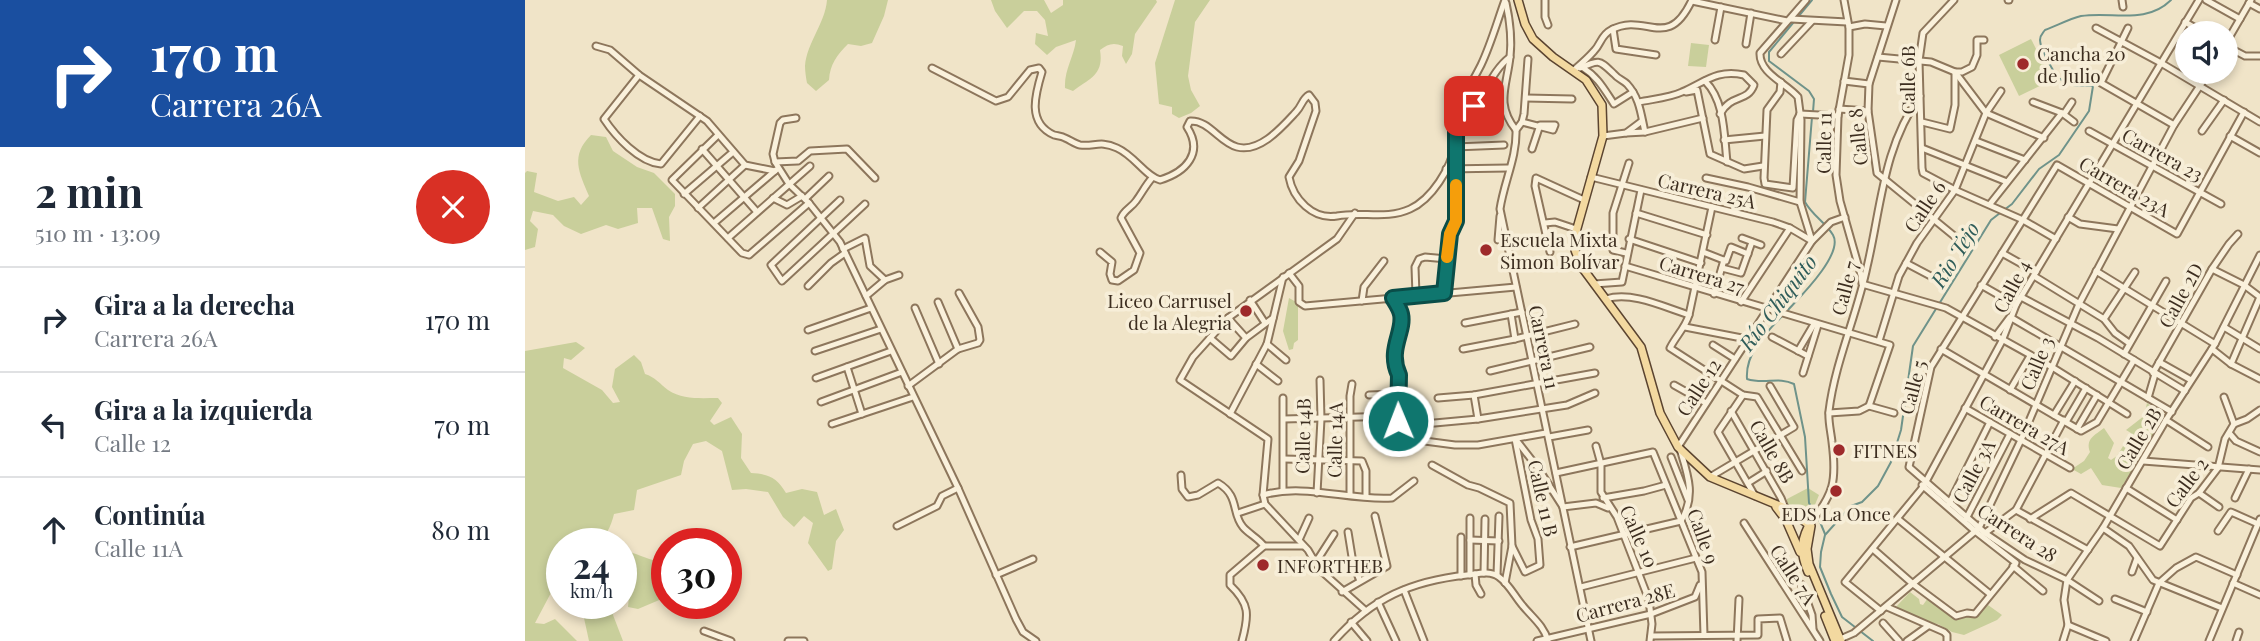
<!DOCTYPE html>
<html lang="es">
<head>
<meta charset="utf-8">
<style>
  body { margin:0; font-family:"Playfair Display",serif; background:#f6f6f7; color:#1f2937; height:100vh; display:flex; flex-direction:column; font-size:26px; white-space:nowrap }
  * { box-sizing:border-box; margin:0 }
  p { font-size:23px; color:#747a83 }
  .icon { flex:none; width:38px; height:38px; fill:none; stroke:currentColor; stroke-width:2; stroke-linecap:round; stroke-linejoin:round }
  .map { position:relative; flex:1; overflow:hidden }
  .sheet { display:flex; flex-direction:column; background:#fff; width:525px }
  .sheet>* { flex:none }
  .banner { background:#1a4fa0; color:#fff; overflow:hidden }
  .fabs { position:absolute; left:1650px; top:21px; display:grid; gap:14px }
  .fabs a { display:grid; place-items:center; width:63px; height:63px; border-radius:50%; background:#fff; box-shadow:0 4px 10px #0003; font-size:35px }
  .speed { position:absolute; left:21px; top:528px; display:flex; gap:14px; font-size:35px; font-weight:700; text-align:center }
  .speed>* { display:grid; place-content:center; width:91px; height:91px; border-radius:50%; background:#fff; box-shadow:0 4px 10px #0003; line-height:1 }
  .speed small { font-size:18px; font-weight:400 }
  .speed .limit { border:10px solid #d22; background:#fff; color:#111 }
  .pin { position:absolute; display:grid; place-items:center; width:60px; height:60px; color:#fff; margin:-30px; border-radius:14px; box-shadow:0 4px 10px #0006 }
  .me { position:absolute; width:77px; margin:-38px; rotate:359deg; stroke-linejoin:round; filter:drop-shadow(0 0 5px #0008) }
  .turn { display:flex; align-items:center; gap:24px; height:147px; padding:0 35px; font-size:32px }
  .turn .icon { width:91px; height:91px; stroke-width:2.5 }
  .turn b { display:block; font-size:49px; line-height:60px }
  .round { display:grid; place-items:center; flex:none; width:74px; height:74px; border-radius:37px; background:#f6f6f7 }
  .head { display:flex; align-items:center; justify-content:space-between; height:119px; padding:0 35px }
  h1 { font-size:42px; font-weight:700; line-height:52px }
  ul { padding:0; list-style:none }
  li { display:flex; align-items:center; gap:21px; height:105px; padding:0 35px; border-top:2px solid #e0e1e3 }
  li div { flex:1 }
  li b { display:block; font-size:26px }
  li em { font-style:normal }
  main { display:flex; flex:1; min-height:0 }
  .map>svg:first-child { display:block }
  .green { fill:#c9cf9b }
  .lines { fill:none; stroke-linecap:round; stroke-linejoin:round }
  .stream { stroke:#6f938a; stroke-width:2 }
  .minor-casing { stroke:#8d765c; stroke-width:9 }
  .major-casing { stroke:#5b4430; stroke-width:10 }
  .minor { stroke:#faf1dc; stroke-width:5 }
  .major { stroke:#f3d9a0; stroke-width:7 }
  .route-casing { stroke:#0a4d48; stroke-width:18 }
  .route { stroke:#0f766e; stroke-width:12 }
  .slow { stroke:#f59e0b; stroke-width:12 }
  .poi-dot { fill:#9e2a2b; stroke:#f7eed8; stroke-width:2.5 }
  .labels { text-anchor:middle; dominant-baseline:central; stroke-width:7; stroke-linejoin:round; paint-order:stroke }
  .poi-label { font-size:19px; fill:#3d2e20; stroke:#f7eed8; text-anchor:start }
  .street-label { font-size:19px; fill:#3d2e20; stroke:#f7eed8 }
  .water-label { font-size:21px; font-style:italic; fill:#2f5d5a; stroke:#f7eed8 }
</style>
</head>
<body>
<main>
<section class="sheet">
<div class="banner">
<div class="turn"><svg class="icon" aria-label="right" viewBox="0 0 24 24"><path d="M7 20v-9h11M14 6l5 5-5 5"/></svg><div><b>170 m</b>Carrera 26A</div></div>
</div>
<div class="head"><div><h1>2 min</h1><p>510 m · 13:09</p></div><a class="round" style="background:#d93025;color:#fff"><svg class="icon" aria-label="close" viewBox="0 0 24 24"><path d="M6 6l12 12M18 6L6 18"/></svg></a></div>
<ul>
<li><svg class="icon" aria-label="right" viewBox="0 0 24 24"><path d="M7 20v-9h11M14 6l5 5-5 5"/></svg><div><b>Gira a la derecha</b><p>Carrera 26A</p></div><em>170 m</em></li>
<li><svg class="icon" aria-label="left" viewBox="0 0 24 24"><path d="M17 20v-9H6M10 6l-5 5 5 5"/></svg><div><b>Gira a la izquierda</b><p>Calle 12</p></div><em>70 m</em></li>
<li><svg class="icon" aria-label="ahead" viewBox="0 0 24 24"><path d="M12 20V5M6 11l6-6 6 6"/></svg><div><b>Continúa</b><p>Calle 11A</p></div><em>80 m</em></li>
</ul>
</section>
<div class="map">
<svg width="1735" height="641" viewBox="0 0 1735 641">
  <rect width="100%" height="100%" fill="#f0e4c8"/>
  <g class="green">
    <path d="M302,0H363L359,16L347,43L336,46L323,44C312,55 305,64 304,80L291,91L282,83C281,78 280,71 280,66C282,42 300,24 302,0Z"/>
    <path d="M466,0H519L526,13L538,5V0H631L632,2L610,34L607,54L601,64L597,56L598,46C588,42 583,44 575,50C579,75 565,78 548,91L540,88C539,70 549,57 551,40L531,47L522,55L510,44L511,33L523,36L520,20L512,11H499L482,28L470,11Z"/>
    <polygon points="650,0 685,0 670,22 663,76 666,90 675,106 666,113 654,118 647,114 647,107 634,104 630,63"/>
    <polygon points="1506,39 1527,80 1494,96 1474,55"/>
    <polygon points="1166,43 1184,45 1181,67 1163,66"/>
    <path d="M66,135L81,137L88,151L112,167L129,173L150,194V206L144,217L145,241L138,239L127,208H112L113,223L93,229L81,225L56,234L39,226L28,215L8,211L5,221L13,229L10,247L0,250V173L2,171L12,173L9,192L33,201L49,197L56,205L64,196C54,172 45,156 66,135Z"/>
    <polygon points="764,298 773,303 773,340 769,343 768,349 764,350 758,331"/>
    <path d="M51,342L60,348L46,360L39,358L38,368L77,390L88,403L95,402L87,387L90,369L109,355L116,362L120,374C130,377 135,384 143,390C158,400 176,398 193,398L197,403L185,421L189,425L206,417L217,434L216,458L226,473C244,474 252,478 261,493L277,489L292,492L299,515L311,509L319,530L311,541L307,569L303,571L283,543L288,523L279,516L269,527L258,517L243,492L221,489L207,490L197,451L181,441L168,444L159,461L156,475L112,490L109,510L89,514C86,527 80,540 67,544L65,531L56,529L50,534L51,544H37V549H34L24,572L32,577L28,589L10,623L19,624L30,619L52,641H0V351Z"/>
    <path d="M1622,403L1641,417L1596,488L1577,485L1566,468L1556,474L1547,469L1559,461L1565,452C1560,439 1570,435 1579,428L1589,443L1583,458L1586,460L1592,456L1606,433L1601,430L1619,416Z"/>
    <polygon points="1283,488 1294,495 1287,512 1281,520 1270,513 1262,504 1262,499"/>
    <path d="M96,550C104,550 119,558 128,560L136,554L142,559V570L138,575L129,571L139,598L113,609L103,607L105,586L96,585Z"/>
    <polygon points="1385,592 1394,599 1395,604 1398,605 1403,598 1429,618 1441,615 1451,618 1463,605 1477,615 1472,620 1439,635 1427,632 1413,624 1399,622 1370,608"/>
    <polygon points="61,604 90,604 88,615 98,641 64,641 59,618"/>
  </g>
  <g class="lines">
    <g class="stream">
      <polyline points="1287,0 1244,52 1244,61 1284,91 1289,99 1288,112"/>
      <path d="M1479,210L1487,204L1514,169L1534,155L1564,111L1568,86C1556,86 1545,87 1535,79C1529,74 1515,48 1515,40C1515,35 1517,34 1520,30C1531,26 1544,19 1556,16C1587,11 1621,25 1646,0"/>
      <path d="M1262,311C1274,298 1319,254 1308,235C1301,223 1287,215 1280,202L1287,117"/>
      <path d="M1258,315C1241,333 1220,353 1222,379C1240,385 1253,376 1269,384L1280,437L1284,503L1290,512"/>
      <polyline points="1293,517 1300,534"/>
      <polyline points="1348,641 1317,617 1306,594 1295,567 1296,552 1300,535 1326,506 1337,502 1353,486 1366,462 1376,430 1388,346 1466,220 1475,213"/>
    </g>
    <defs>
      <g id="minor">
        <polyline points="1020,0 1020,17 1023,25"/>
        <polyline points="1319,0 1324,27 1324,55 1313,116 1311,175 1315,201 1336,275 1337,284 1421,308 1527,367 1602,414"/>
        <polyline points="1371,0 1344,84 1343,111 1352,173 1439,244"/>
        <polyline points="1429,0 1398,33 1394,61 1397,168 1398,173 1430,190 1498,220 1531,239"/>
        <polyline points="1483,0 1484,0"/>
        <polyline points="1597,0 1598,7"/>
        <polyline points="1681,0 1715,19"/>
        <polyline points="1167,1 1262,21"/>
        <path d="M981,3C985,21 987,39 985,57C982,86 970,104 991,130"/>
        <polyline points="1724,3 1735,9"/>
        <polyline points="1266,19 1322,22"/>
        <polyline points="1660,22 1679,33"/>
        <polyline points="1324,27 1340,24 1361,26"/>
        <polyline points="1571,28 1636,63 1735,122"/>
        <polyline points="1603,28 1576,83 1649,125"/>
        <polyline points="1088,29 1091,49 1131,55"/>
        <polyline points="1190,40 1196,7"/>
        <polyline points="1701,43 1726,0"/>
        <polyline points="1221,44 1226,13"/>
        <polyline points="71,46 85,50 114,75 182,121 220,165 250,171"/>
        <polyline points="1701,46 1720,56 1735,56"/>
        <polyline points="1256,54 1287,21"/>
        <polyline points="1353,57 1406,62 1430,72 1461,113 1519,138"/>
        <path d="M1003,59L999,114L997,122L991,130C992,157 979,182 975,209L1066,641"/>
        <path d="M1057,67C1073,77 1079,89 1089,104L1108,92"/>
        <path d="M407,68L471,101L483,97L505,70L514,68L517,72C510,95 502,123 529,135C533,136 537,136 540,138C545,140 550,144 555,145C569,147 575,140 592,148C610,156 620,176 635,180C661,172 679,153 662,127L665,121C684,120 694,142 712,147C735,153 757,127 771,112C777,106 777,99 784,95L790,103L791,111L774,161L764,177C768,199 788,220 812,216C837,211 861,220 885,209C907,199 926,168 930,145C931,135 930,123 933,113C938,96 948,81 956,65C966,44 972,22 980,0"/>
        <path d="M1055,68C1075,59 1074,60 1089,74C1093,79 1098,80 1102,84C1115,98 1116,115 1120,132"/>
        <path d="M1049,70C1056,64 1063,58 1069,51C1076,44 1076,35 1086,30C1121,11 1142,53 1167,0"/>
        <path d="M114,75L79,119C91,137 114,162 136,164L175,116"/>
        <path d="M1180,81C1200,101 1199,135 1202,162"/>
        <polyline points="1319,81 1344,84"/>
        <polyline points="1256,82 1255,92 1242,110 1239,178 1240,184 1268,188 1272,120 1275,114"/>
        <polyline points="1161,92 1172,90 1185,154 1219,169 1238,166"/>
        <polyline points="1001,98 1047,99"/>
        <path d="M1114,102C1128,99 1144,98 1157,92C1180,82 1192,69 1219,75L1229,85C1222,103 1207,93 1195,114"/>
        <polyline points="1508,102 1537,113"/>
        <polyline points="1314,109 1343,111"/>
        <polyline points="1275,114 1313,116"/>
        <polyline points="1539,114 1547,102"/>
        <polyline points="271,118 258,120 255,123 248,154 250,162 264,184 284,203 315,242 433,488 491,619 498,632 511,641"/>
        <polyline points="997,122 1028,130 1030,125 1015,125 1007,149"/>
        <polyline points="1397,122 1425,129 1430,105 1430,72 1437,72 1447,67 1452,55 1452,40 1459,40"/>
        <path d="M931,125C957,110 962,74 985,57"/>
        <polyline points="1564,131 1696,204"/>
        <polyline points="1677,131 1699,100"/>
        <polyline points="1101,133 1120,132 1178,118"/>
        <polyline points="193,135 147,180 217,253 224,255 284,203"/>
        <polyline points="1078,136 1101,133 1117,121"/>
        <polyline points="1705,136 1735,153"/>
        <polyline points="1199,140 1240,136"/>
        <polyline points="1451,141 1500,160"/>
        <polyline points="1397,148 1482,182"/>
        <polyline points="177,149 232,212"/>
        <polyline points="250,162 273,161 285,151 322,149 350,178"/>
        <polyline points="921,169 983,168"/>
        <polyline points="1066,177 1248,222 1265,228 1287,241 1306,222 1320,217"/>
        <polyline points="1181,178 1223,187 1275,202"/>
        <polyline points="159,194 208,152"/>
        <polyline points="248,198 262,205 277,196"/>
        <polyline points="280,199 304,176"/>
        <polyline points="315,200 246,265 257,281 340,204"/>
        <polyline points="1465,204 1537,113 1549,122"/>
        <path d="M1187,207L1164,315C1160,328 1151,336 1145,348L1218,395L1232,397L1277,471"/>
        <polyline points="173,208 220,165"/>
        <polyline points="830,213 812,239 703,318 668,357 655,380 743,439 738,495 740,504 783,550 794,569 841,611"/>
        <polyline points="1111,213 1182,235"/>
        <polyline points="1543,217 1555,224 1593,229"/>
        <polyline points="189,223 251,170"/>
        <polyline points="1020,223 1030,222 1051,229"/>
        <polyline points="203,238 285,166"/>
        <polyline points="1217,238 1236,245"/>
        <polyline points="1104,239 1176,263"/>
        <polyline points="973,240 975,216"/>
        <polyline points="318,249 340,238 345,266 360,280"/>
        <path d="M575,252L587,262L585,274L587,280L593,281L609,270L615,253L596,218C599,210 606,208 611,201C617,193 620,186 627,178"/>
        <polyline points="1025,252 1010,186 1011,178 1059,200"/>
        <polyline points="1178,252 1201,261 1206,247 1223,254"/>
        <polyline points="1101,253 1088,250 1088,213 1104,163"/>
        <polyline points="1477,253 1511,272"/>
        <polyline points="1381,263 1415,281"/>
        <polyline points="1100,266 1365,345 1344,406"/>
        <polyline points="1197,268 1216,273 1227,242"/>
        <polyline points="1687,269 1719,285 1735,297"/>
        <polyline points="1571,271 1690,344"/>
        <polyline points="764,273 774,286 774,302 780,306 991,287"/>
        <polyline points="1509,276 1579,319 1590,333 1604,343"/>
        <polyline points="1069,284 1097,282 1116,190"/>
        <polyline points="1456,285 1491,305"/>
        <polyline points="283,286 306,263 320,253"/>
        <polyline points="919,293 925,234 931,221 930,147 979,145"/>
        <polyline points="1189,294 1199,260"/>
        <polyline points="891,295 890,267 894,259 900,257 922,259"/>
        <polyline points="341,296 360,280 374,275"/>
        <polyline points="1496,297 1573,338 1660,391"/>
        <polyline points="868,298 876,317 870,350 874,375 872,416 877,426 892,440 930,445 953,445 1021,433"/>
        <path d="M1081,299C1107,291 1139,307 1164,315"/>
        <polyline points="725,300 740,323"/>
        <polyline points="837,301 839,287 859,261"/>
        <polyline points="413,302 433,349"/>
        <polyline points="1216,302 1265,228"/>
        <polyline points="390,308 414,364"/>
        <polyline points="986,314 990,339"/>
        <polyline points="703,318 721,338"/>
        <polyline points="1579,319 1610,272"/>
        <polyline points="940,323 997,312"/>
        <polyline points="1160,327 1222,339"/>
        <polyline points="1699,327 1735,349"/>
        <polyline points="283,330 346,308"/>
        <polyline points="1247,337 1283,356"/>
        <polyline points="1470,337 1485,317 1647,412"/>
        <polyline points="685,338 706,356 721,338 748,318"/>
        <polyline points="1354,341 1374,276 1392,243 1430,190 1461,113 1476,91"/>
        <polyline points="742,344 761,360"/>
        <polyline points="1188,345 1210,359"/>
        <polyline points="938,349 990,339 1050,324"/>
        <polyline points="1416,349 1556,431 1572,422 1609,360"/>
        <polyline points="1687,349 1706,364 1735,379"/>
        <polyline points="290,351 356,329"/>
        <polyline points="1273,351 1289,324"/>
        <polyline points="1599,354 1641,281"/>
        <polyline points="1634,362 1666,380"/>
        <polyline points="731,364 753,381"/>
        <polyline points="1706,364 1735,297"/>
        <polyline points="322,367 337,414"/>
        <polyline points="965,371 1065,347"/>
        <polyline points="1278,373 1293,325"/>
        <polyline points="1628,373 1687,269 1704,244 1713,234"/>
        <polyline points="291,378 366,351"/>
        <polyline points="1149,385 1181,403"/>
        <polyline points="383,386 433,349 453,343 455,340 453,327 434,293"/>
        <polyline points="1485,390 1505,356"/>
        <polyline points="844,395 872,394"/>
        <polyline points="949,395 953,419"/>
        <polyline points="1218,395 1193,432 1230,496"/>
        <polyline points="1699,397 1709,424"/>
        <polyline points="758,398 758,489"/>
        <polyline points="913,398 949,395 1070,373"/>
        <polyline points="1623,398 1630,374"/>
        <polyline points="296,402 377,372"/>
        <polyline points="1440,408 1545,468"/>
        <polyline points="1206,411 1256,498 1260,508"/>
        <polyline points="1304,413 1334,411 1344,406 1369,413"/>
        <polyline points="705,414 742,344 758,277"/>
        <polyline points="1529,415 1550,381"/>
        <polyline points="759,419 872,416"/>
        <polyline points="1641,420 1683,447"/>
        <polyline points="1541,422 1561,388"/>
        <polyline points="307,424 388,397"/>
        <polyline points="877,426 953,419 1042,405 1070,393"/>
        <polyline points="1552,429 1572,395"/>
        <polyline points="1705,434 1711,441 1735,452"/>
        <polyline points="1024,437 1063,430"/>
        <polyline points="992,441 1013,468 1038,507 1071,503 1083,508"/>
        <polyline points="1071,446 1076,464 1076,492 1092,517 1124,600 1127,624 1125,641"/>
        <path d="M1153,447L1287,241L1275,202L1276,120L1273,97C1261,83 1234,73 1235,53L1281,0"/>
        <polyline points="1146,457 1163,500"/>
        <polyline points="759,459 837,461 841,471 841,496"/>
        <polyline points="1618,461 1735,470"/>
        <polyline points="907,465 943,485 954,488 985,503 987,546 980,583"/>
        <polyline points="1031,473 1128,452 1177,572 1179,635"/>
        <path d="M656,475L657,489L663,497L673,495L693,483C715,496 706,513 718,527C724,534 733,538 739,546"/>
        <polyline points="1185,477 1269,427 1245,386"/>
        <polyline points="1223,483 1242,471"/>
        <polyline points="1601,488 1652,520"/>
        <polyline points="792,493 796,419 795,380"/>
        <polyline points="1674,493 1694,507"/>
        <path d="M738,495C780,483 824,501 867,498L889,481"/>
        <polyline points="825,495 825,396 827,384"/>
        <polyline points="1078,498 1119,491 1141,485"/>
        <polyline points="1710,498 1724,469"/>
        <polyline points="1424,504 1465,422"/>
        <polyline points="1491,510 1563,550"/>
        <polyline points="713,513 740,504"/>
        <polyline points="945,518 945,575"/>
        <polyline points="1373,519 1465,594"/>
        <polyline points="1441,519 1485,434"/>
        <polyline points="1505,519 1546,493 1635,546 1666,498 1674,493 1693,468 1700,439 1709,424 1722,419 1735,410"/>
        <polyline points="1219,523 1295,641"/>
        <path d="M1284,525C1309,494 1312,481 1307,442C1306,432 1303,421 1304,411C1310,362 1332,315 1342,267C1356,208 1358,147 1395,96"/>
        <polyline points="372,526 412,506 417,496 433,488"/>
        <polyline points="1578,528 1604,546 1628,580 1697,608"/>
        <polyline points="1693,531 1706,512 1733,524"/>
        <polyline points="823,532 828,563 835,581"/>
        <polyline points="1460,533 1491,510 1539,420"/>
        <polyline points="774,540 784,518"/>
        <polyline points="945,540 974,541"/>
        <polyline points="987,546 1000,572 1015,565 1013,539 1006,520 990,439"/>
        <path d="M1045,547L1156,521C1171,496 1163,475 1155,449"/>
        <polyline points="1348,549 1388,584 1431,616 1442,613 1450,614 1490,565 1491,563 1450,531 1397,485"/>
        <polyline points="791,562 809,534"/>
        <polyline points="1488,566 1518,591"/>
        <polyline points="1607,572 1612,558"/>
        <polyline points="959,573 960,519"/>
        <polyline points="950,574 951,585 956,594"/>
        <polyline points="471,575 508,559"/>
        <polyline points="972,575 974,516"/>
        <polyline points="936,576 936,537"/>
        <polyline points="1708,583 1735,595"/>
        <polyline points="1276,584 1287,615 1288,629"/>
        <polyline points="1056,587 1171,558"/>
        <polyline points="879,590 899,641"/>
        <polyline points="817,592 862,566 850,516"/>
        <polyline points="1590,599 1622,612"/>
        <polyline points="1574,601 1542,580 1500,560 1460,533 1384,467 1406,367 1532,165 1652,234 1719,112"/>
        <polyline points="853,602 871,641"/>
        <polyline points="1362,607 1419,632 1422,635 1422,641"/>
        <polyline points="1356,611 1320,582 1398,487 1477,341 1491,305 1674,0"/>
        <polyline points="826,622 842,641"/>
        <polyline points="1358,623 1374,641"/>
        <polyline points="1543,625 1581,641"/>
        <polyline points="179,631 206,641"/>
        <polyline points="1126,636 1233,635 1233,619 1255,618 1262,641"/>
        <polyline points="1313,640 1329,633 1454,528 1496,440 1554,304 1649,125 1684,72"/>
        <polyline points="263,641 279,641"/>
        <path d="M717,641C724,615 725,604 705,585V575L739,546H778"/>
        <path d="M809,641C847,598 886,581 942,575C952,574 965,570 974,577C984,584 990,597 998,606C1008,618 1019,626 1023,641"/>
        <polyline points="1012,641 1126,614 1170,597 1175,585"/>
        <polyline points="1212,641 1214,599"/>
        <polyline points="1382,641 1403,626"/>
        <polyline points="1538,641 1543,625 1539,600 1542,580 1578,528 1641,420 1690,344 1735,255"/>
        <polyline points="1609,641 1634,583 1651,568 1671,557 1712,575"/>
        <polyline points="1684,641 1735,519"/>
        <polyline points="1711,641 1714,632"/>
      </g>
      <g id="major">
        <polyline points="993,0 1000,24 1008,39 1028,57 1061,80 1077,105 1078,136 1049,239 1050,250 1056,266 1116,347 1135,413 1153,447 1185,477 1260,508 1286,526 1282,549 1284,564 1316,641"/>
        <polyline points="1251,507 1261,520 1275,552"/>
        <path d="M1283,527C1275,543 1276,555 1283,572"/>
        <polyline points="1300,616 1310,641"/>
      </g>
    </defs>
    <use href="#minor" class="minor-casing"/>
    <use href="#major" class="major-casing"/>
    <use href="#minor" class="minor"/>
    <use href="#major" class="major"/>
  </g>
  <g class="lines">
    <defs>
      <path id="route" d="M873,421L874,375C862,349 880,332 876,314C875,309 871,303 868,298L919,293L925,234L931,221V125L942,117L949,106"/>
    </defs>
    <use href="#route" class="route-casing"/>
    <use href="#route" class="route"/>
    <polyline class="slow" points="922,257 925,234 931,221 931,185"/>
  </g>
  <g class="poi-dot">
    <circle cx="1498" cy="64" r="7"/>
    <circle cx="961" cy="250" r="7"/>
    <circle cx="721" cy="311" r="7"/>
    <circle cx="1314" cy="450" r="7"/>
    <circle cx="1311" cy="491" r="7"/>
    <circle cx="738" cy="565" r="7"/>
  </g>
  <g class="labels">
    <g class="poi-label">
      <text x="1512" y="53">Cancha 20<tspan x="1512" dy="22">de Julio</tspan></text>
      <text x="975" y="239">Escuela Mixta<tspan x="975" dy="22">Simon Bolívar</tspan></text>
      <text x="707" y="300" text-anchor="end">Liceo Carrusel<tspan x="707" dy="22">de la Alegria</tspan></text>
      <text x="1328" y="450">FITNES</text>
      <text x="1311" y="513" text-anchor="middle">EDS La Once</text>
      <text x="752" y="565">INFORTHEB</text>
    </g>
    <g class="street-label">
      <text transform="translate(1382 80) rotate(-90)">Calle 6B</text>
      <text transform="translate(1332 137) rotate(-96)">Calle 8</text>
      <text transform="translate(1298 143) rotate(-89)">Calle 11</text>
      <text transform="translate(1638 154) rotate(29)">Carrera 23</text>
      <text transform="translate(1600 186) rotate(30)">Carrera 23A</text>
      <text transform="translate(1182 190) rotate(13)">Carrera 25A</text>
      <text transform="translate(1399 206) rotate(-56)">Calle 6</text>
      <text transform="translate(1177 274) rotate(17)">Carrera 27</text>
      <text transform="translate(1486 286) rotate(-62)">Calle 4</text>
      <text transform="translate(1319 288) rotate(-75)">Calle 7</text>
      <text transform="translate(1655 295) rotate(-61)">Calle 2D</text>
      <text transform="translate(1020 347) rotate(78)">Carrera 11</text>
      <text transform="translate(1511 363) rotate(-67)">Calle 3</text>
      <text transform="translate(1173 387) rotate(-57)">Calle 12</text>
      <text transform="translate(1387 387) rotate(-75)">Calle 5</text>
      <text transform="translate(1500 424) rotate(30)">Carrera 27A</text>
      <text transform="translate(777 436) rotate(-89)">Calle 14B</text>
      <text transform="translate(1613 438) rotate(-59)">Calle 2B</text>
      <text transform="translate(809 440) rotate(-89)">Calle 14A</text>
      <text transform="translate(1248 451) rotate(60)">Calle 8B</text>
      <text transform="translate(1448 471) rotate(-62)">Calle 3A</text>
      <text transform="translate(1661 482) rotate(-53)">Calle 2</text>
      <text transform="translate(1019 498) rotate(77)">Calle 11 B</text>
      <text transform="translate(1493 532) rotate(33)">Carrera 28</text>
      <text transform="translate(1115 536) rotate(66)">Calle 10</text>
      <text transform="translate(1179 536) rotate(70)">Calle 9</text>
      <text transform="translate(1269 574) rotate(57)">Calle 7A</text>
      <text transform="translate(1100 602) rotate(-15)">Carrera 28E</text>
    </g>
    <g class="water-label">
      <text transform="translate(1429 254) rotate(-58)">Rio Tejo</text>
      <text transform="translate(1252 302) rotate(-53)">Río Chiquito</text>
    </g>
  </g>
</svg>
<div class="fabs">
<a><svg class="icon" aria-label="sound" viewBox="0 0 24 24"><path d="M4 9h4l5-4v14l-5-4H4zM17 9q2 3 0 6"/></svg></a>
</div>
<div class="speed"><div>24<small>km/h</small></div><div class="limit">30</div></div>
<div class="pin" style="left:949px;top:106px;background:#d93025"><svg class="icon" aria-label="arrive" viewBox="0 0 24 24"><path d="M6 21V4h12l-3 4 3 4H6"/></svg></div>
<svg class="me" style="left:873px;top:421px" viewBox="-20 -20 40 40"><circle r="17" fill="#0f766e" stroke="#fff" stroke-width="3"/><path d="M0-11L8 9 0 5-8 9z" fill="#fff"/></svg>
</div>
</main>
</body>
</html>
